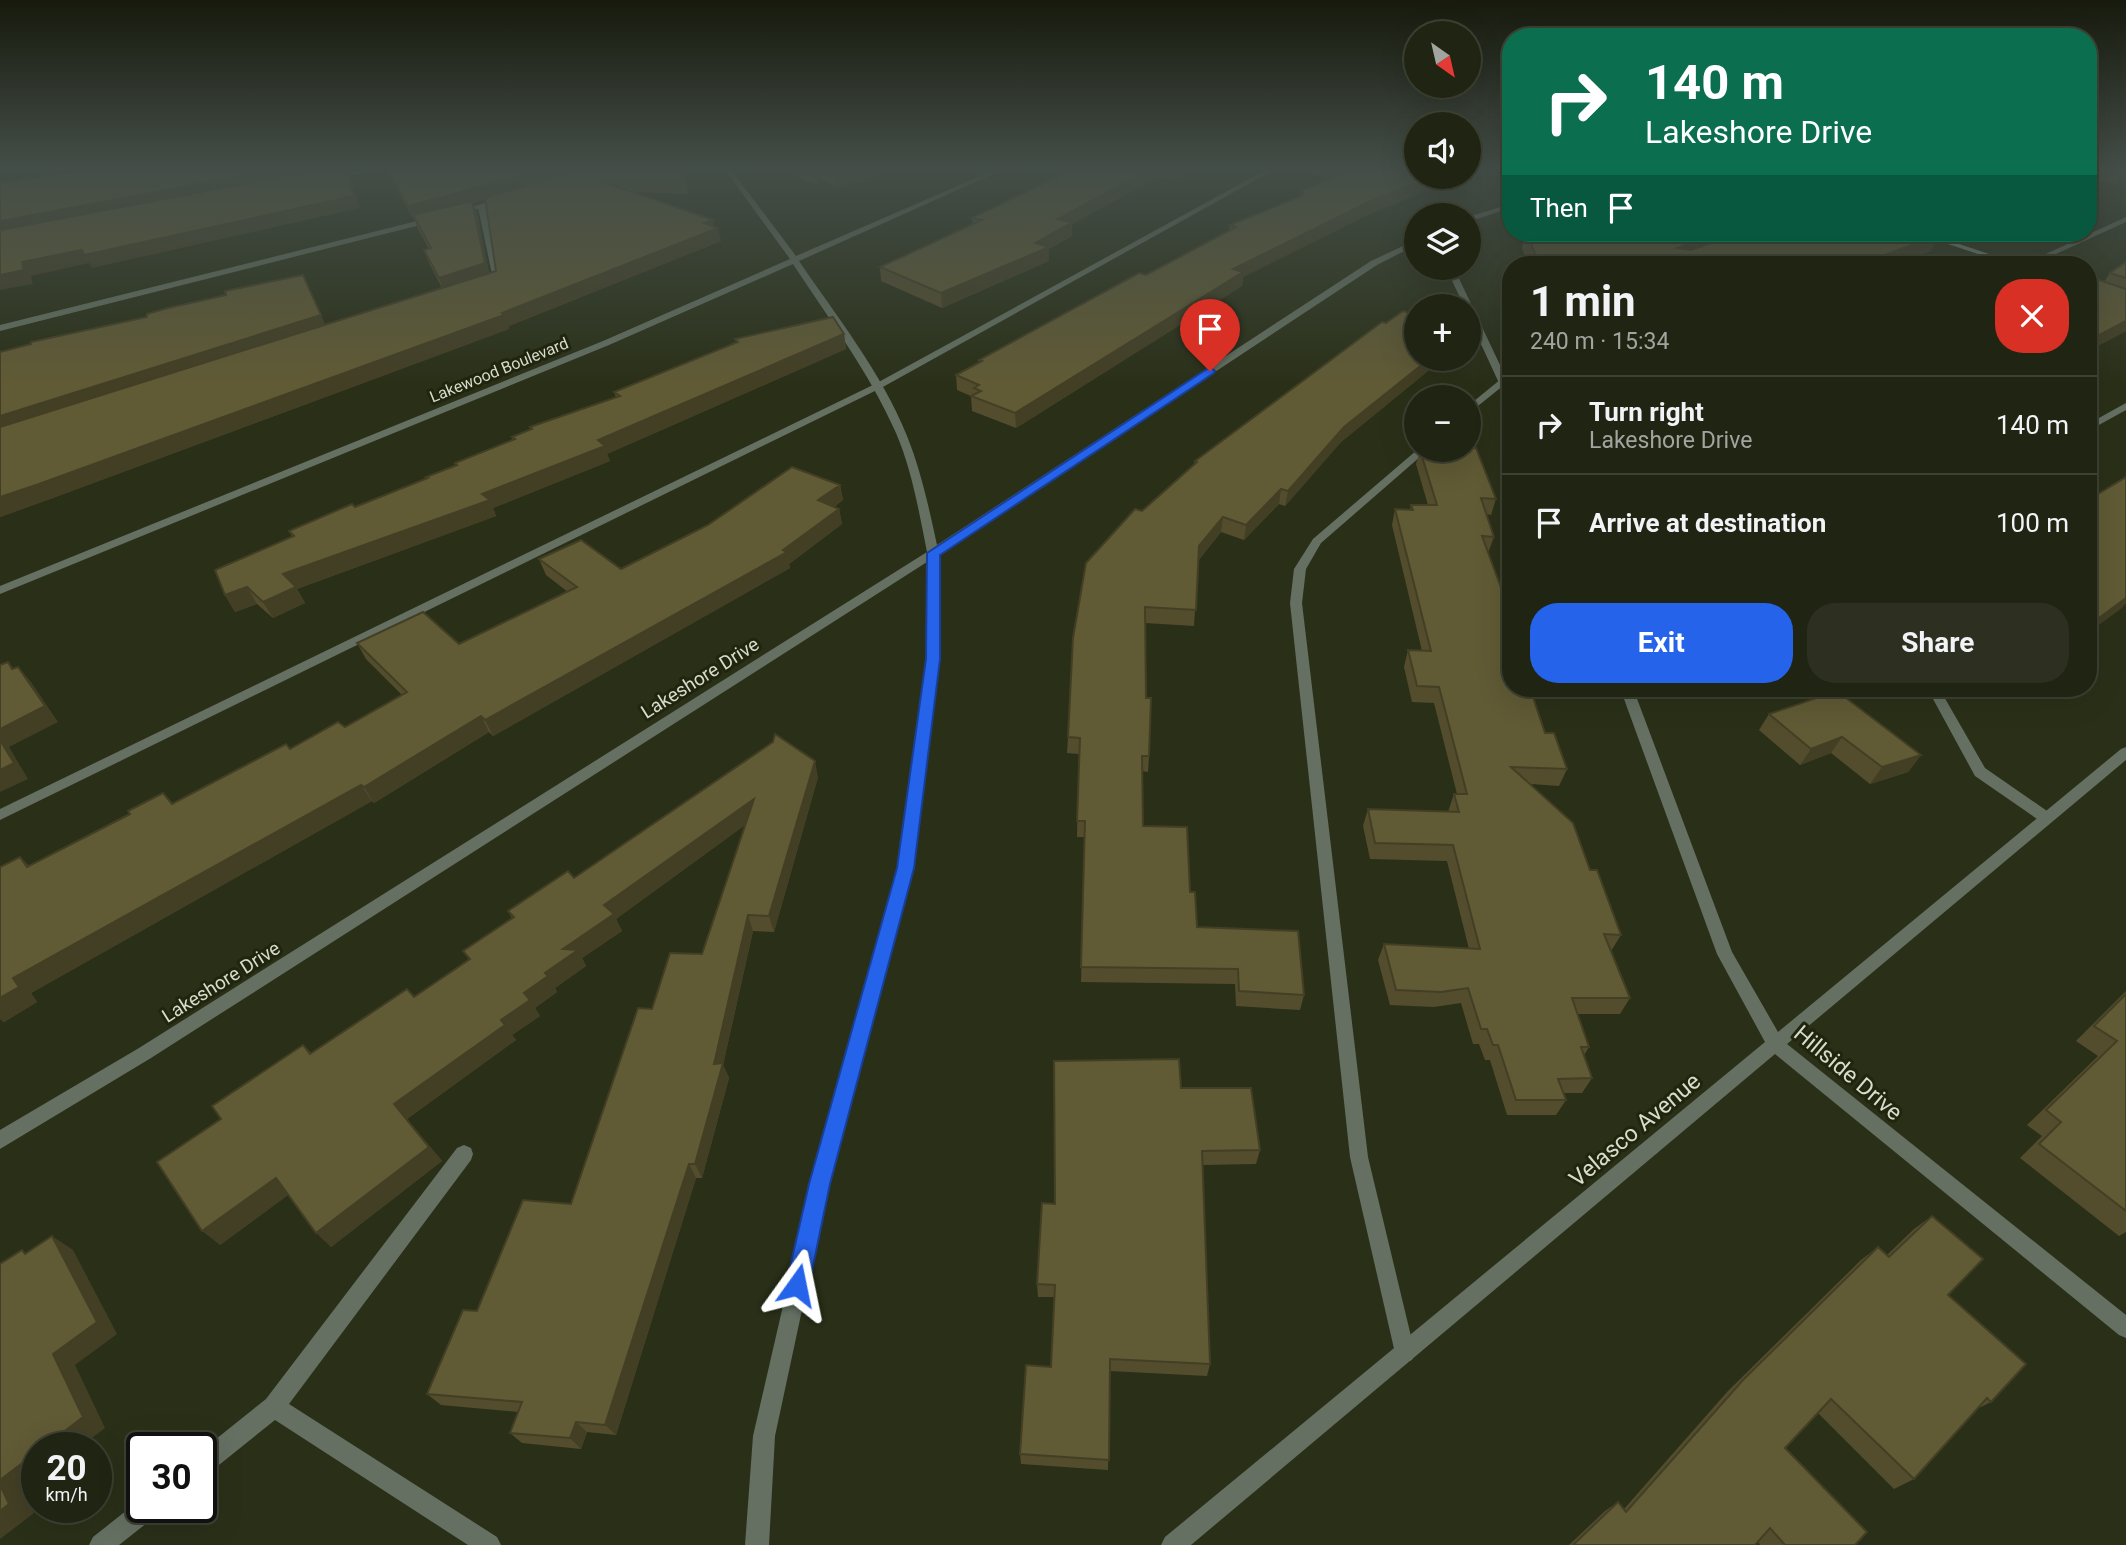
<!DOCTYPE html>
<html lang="en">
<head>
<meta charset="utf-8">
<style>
  body { margin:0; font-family:Roboto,sans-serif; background:#2d3020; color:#f1f3f6; height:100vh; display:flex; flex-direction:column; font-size:26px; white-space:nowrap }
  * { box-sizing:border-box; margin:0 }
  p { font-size:23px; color:#a2a49f }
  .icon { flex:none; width:38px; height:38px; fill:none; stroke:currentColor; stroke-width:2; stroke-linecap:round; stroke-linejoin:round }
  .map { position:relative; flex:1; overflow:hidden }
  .panel { position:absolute; left:1502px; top:256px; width:595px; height:441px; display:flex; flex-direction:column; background:#202412; border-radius:28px; box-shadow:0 7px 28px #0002,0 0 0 2px #3d4132 }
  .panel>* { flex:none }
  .guide { position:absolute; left:1502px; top:28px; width:595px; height:214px; border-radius:28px; box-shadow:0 7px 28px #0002,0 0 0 2px #3d4132; background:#0b6e4f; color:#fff; overflow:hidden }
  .needle { width:46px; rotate:146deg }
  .buttons { position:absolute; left:1404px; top:21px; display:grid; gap:14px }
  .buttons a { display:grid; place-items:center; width:77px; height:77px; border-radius:50%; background:#202412; box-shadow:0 7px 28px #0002,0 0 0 2px #3d4132; font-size:35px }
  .speed { position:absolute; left:21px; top:1432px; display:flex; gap:14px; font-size:35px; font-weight:700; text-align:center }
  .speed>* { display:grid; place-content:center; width:91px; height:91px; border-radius:50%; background:#202412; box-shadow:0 7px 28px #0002,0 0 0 2px #3d4132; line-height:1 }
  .speed small { font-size:18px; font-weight:400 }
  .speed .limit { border:4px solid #111; border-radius:10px; background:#fff; color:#111 }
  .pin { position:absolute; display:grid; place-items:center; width:60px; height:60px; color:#fff; margin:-72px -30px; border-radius:50% 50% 50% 0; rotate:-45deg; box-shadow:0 0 7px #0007 }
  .pin .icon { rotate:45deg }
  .me { position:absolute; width:77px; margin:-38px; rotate:12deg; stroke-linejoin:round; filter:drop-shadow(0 0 5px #0008) }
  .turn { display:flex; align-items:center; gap:24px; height:147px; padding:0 28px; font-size:32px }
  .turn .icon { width:91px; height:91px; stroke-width:2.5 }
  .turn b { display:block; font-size:49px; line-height:60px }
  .then { display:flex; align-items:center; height:66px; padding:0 28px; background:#0003; gap:14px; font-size:26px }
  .round { display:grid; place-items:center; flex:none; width:74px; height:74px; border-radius:28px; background:#2d3020 }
  .headline { display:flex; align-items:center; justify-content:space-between; height:119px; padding:0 28px }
  h1 { font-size:42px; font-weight:700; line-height:52px }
  .primary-button { display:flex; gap:14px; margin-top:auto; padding:14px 28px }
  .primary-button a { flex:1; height:80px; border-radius:28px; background:#2563eb; color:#fff; font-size:28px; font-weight:700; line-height:80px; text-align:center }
  .primary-button a+a { background:#2d3020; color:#f1f3f6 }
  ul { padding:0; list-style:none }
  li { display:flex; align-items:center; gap:21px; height:98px; padding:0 28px; border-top:2px solid #3d4132 }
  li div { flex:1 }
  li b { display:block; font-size:26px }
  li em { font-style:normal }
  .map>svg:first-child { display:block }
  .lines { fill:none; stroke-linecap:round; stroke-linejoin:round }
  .service { fill:#657063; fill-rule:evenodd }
  .minor { fill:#657063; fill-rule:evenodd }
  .secondary { fill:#849680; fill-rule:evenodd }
  .wall { fill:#534d2e; fill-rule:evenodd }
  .shaded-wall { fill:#433f25 }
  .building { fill:#605a35; stroke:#433f25; stroke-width:2 }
  .route { fill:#2563eb; stroke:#184099; stroke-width:2 }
  .labels { text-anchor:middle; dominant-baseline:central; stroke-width:6; stroke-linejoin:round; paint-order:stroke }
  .far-street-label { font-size:16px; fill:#d8dccd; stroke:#20260e }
  .street-label { font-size:19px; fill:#d8dccd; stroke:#20260e }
  .near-street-label { font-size:23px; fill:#d8dccd; stroke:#20260e }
</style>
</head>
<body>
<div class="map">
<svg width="2126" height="1545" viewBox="0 0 2126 1545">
  <rect width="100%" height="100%" fill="#2a3018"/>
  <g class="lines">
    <g class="service">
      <polygon points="374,167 386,167 329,180 325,178"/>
      <polygon points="1271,167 1279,167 881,388 0,820 0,809 875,384"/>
      <polygon points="482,205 486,207 501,280 490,284 486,282 493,279 478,207"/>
      <polygon points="1501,379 1509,381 1468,414 1468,406"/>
      <polygon points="2126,403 2126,410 2088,431 2088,424"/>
      <polygon points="1417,450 1428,450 1321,543 1306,569 1302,603 1368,1157 1415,1353 1412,1360 1405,1363 1398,1360 1395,1353 1350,1157 1290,603 1294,569 1313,539"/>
      <polygon points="1927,688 1939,688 1985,768 2050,813 2052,817 2050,821 2040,821 1975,776"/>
      <polygon points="464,1145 471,1148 473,1154 471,1160 289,1404 497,1537 501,1545 468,1545 275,1420 209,1473 201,1476 201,1451 266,1399 457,1148"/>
      <polygon points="141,1499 142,1507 160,1507 157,1515 119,1545 89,1545 93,1537"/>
    </g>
    <g class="minor">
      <path d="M723,167H729L796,256L1001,167H1009L799,261C837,317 882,373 907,436C921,471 929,508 937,545L1371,261L1416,240V245L1377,265L939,554V659L913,868L829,1184L775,1436L769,1545H745L753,1436L811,1184L897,868L927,659V562L151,1058L0,1149V1130L139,1048L927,552C919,512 912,470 896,433C869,372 829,319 793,264L609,345L0,594V586L603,341L790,259Z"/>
      <polygon points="501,198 508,200 456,215 452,213"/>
      <polygon points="1510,204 1510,208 1468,222 1468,217"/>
      <polygon points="433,217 437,219 436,221 0,331 0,325"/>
      <polygon points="2126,217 2126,222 2034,264 2024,264"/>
      <polygon points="1446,268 1454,268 1510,386 1510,399 1505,396 1468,316 1468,306 1464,306"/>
      <polygon points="1620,688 1633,688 1732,952 1778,1032 2121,749 2126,747 2126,760 1787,1044 2126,1315 2126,1338 2119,1335 1775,1054 1191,1545 1161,1545 1165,1537 1765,1042 1717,954"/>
    </g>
    <polygon class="secondary" points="1915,233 1926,233 2019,264 2008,264"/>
  </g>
  <g class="wall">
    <polygon points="779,167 906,167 837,188 820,179 817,186"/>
    <polygon points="1078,167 1199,167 1176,180 1163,177 1142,186 1072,224 1072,236 1049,249 1049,261 942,308 881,281 880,267 973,224 972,218"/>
    <polygon points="1284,167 1416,167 1419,194 1367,215 1243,277 1242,286 1016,428 972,411 971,396 957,390 956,375 979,363 979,360 1146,275 1229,230 1230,225 1301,196 1302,190 1333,178"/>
    <polygon points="2088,167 2126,167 2126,179 2115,184 2088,178"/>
    <path d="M389,171L686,181L688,194L633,192L714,227L721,241L509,326V329L50,499L0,517V352L147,317L303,275L325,325L442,288L429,263L424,250L429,249L418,229L414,219H413L394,184ZM485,199L496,271L489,273L477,214L473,203Z"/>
    <polygon points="1525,233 1933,233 1931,251 1896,264 1528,264 1522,248"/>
    <polygon points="2126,262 2126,331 2088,351 2104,282 2110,273"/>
    <polygon points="844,334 846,349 607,454 610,461 493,508 496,516 297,589 305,603 273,618 257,604 235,612 225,595 292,537 289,531 355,507 427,479 426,477 456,466 455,463 513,440 512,437 531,430 530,427 616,397 614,392 736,342 735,339"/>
    <polygon points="1416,359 1431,359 1428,371 1341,442 1285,506 1279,504 1244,540 1221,532 1198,561 1194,626 1145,623 1146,698 1149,756 1148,772 1142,771 1143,826 1190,892 1197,927 1304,995 1300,1010 1236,1006 1235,984 1081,982 1085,837 1077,837 1079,754 1067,753 1068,737 1142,511 1194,464 1195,461"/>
    <polygon points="1420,450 1468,450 1496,499 1491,515 1486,514 1494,537 1488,553 1510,688 1545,733 1567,769 1559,786 1531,784 1590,870 1621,935 1611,951 1630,998 1620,1014 1577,1014 1589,1047 1584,1055 1592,1078 1582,1093 1563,1093 1566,1100 1556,1115 1507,1115 1490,1060 1485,1060 1479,1044 1473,1044 1461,1003 1434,1007 1390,1005 1378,960 1384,944 1469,949 1447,861 1370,859 1363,826 1368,809 1448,812 1454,794 1457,794 1434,703 1412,702 1404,667 1408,650 1422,651 1392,525 1395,509 1410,510 1411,505 1428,505 1416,464"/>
    <polygon points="840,485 843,500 834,507 839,509 842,524 789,564 790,568 493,736 489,732 374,803 372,801 31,993 37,1002 4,1022 0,1019 0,867 20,857 29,866 130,814 172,804 290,749 345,727 402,695 366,659 357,643 459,644 568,592 546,575 539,559 621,569"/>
    <polygon points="1769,714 1921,755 1908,772 1870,784 1831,753 1800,765 1759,730"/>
    <polygon points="818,777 774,932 753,931 723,1065 729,1078 702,1178 696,1178 616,1435 587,1432 581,1449 522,1443 510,1433 518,1412 441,1405 427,1394 477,1311 571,1204 652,1009 702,954 745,825 616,919 622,931 582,958 586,966 555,988 557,992 535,1008 540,1016 512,1035 516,1040 407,1119 442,1161 331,1247 288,1195 220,1245 221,1119 303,1045 311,1053 414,997 469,959 463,951 512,918 508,911 574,878"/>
    <polygon points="2126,991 2126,1232 2119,1236 2020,1158 2042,1136 2027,1125 2098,1056 2076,1041"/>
    <polygon points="1181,1088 1260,1150 1256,1164 1203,1165 1210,1364 1207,1376 1110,1371 1108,1470 1021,1464 1020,1454 1051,1367 1055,1297 1038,1297 1037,1284 1055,1204"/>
    <polygon points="1932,1216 1948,1295 1991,1402 1977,1409 1914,1479 1894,1489 1818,1413 1785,1448 1855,1545 1760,1545 1758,1542 1755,1545 1569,1545 1605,1511 1618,1502 1624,1509 1728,1391 1861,1260 1878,1247 1887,1255 1914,1229"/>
  </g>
  <g class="shaded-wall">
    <polygon points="291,167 346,167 360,208 92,268 89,263 31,276 33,284 0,290 0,275 22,262 354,196 0,235 0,221"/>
    <polygon points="557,167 606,167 473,203 477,214 490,277 444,292 439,278 473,203 413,219 408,206"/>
    <polygon points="819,167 820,179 817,186 815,174"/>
    <polygon points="862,167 906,167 837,188 835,175"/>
    <polygon points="1159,167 1164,167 1163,177 1142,186 1072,224 1072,236 1049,249 1049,261 942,308 941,293 1035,243 1058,219 1142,174"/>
    <polygon points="1179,167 1199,167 1176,180 1177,168"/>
    <polygon points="1473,167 1510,167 1510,168 1419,194 1367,215 1243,277 1242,286 1016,428 1015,413 1233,269 1369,202 1422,181 1438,177 1468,177 1468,168"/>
    <polygon points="2126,168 2126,179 2115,184 2124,169"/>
    <polygon points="713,220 715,229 718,228 721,241 509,326 509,329 50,499 0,517 0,497 502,313"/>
    <polygon points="1716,233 1751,233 1670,264 1677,248"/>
    <polygon points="1939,235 1931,251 1896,264 1860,264"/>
    <polygon points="303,275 327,329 0,434 0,416"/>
    <polygon points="2126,321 2126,331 2088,351 2088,341"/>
    <polygon points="844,334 846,349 607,454 610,461 493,508 496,516 297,589 305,603 273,618 263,602 283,574 482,494 598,440"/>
    <polygon points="1429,359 1431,359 1428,371 1341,442 1285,506 1288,491 1344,427"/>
    <polygon points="840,485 843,500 821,516 818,500"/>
    <polygon points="1281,489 1279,504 1244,540 1246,525"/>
    <polygon points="839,509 842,524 789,564 790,568 493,736 485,720 783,550"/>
    <polygon points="1223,517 1221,532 1197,562 1199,546"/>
    <polygon points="247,587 257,604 235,612 225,595"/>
    <polygon points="2126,598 2126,603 2122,608 2088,633 2088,626"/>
    <polygon points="18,667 31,682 58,722 9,747 28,779 0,792 0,729"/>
    <polygon points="481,716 489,732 374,803 364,787"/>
    <polygon points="1842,737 1831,753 1800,765 1811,749"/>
    <polygon points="1921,755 1908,772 1870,784 1882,767"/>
    <polygon points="815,761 818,777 774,932 769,916"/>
    <polygon points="361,785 372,801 31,993 37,1002 4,1022 0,1019 0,998 13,978"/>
    <polygon points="754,799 759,815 616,919 622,931 582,958 586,966 555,988 557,992 535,1008 540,1016 512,1035 516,1040 407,1119 442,1161 331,1247 316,1233 394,1104 501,1020 524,993 545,973 563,949 604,905"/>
    <polygon points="748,915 753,931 723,1065 729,1078 702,1178 695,1164 714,1064"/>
    <polygon points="689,1164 696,1178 616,1435 605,1425"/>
    <polygon points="276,1178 292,1192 220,1245 202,1231"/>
    <polygon points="52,1236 73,1250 117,1334 75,1365 105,1428 80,1447 44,1447 53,1354"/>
    <polygon points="576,1422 587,1432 581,1449 570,1438"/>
    <polygon points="37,1452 37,1481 23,1491 34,1513 0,1539 0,1480"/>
  </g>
  <g class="building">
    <polygon points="108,167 291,167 0,221 0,183"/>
    <polygon points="334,167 345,167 354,196 84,255 82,250 22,262 24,270 0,275 0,230"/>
    <polygon points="411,167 557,167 408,206 389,171"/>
    <polygon points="586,167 676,167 686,181 595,179 713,220 704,223 718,228 502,313 504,315 39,484 0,497 0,427 496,271 485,198"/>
    <polygon points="802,167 818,167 815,174"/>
    <polygon points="819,167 862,167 835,175"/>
    <polygon points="1078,167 1159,167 1142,174 1058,219 1072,223 1035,243 1049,247 941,293 880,267 982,220 972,218"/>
    <polygon points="1341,167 1416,167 1416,177 1438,177 1422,181 1369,202 1233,269 1243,272 1015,413 971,396 981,391 974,388 979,385 956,375 982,361 979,360 1139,273 1146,275 1236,227 1230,225 1304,195 1302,190 1355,170"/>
    <polygon points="472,201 485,263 439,278 424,250 431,248 413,215"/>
    <polygon points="1527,233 1716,233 1677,248 1691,250 1739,233 1933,233 1939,235 1860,264 1539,264"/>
    <polygon points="2126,262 2126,278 2110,273"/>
    <polygon points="303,275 321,315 0,416 0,352 31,344 31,342 147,317 147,314 168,308 226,295 225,291"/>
    <polygon points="2099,280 2126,289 2126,321 2088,341 2088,288"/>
    <polygon points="1403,311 1416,315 1416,341 1413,344 1416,345 1416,349 1413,351 1416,352 1416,359 1429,359 1344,427 1288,491 1281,489 1246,525 1223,517 1199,546 1196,610 1145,607 1146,698 1151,698 1149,756 1142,756 1143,826 1187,827 1190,892 1195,892 1197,927 1298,931 1304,995 1239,991 1238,969 1081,967 1085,821 1077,821 1080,738 1068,737 1073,638 1086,563 1135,509 1142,511 1197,462 1195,461 1382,322 1386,323"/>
    <polygon points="833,317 844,334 598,440 605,446 482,494 490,500 283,574 296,587 263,602 247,587 225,595 215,570 294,536 289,531 352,504 355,507 428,478 426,477 457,465 455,463 515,439 512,437 532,429 530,427 620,396 614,392 738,342 735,339"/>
    <polygon points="1468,447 1476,448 1496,499 1481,498 1494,537 1482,536 1510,612 1510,688 1530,688 1545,733 1554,733 1567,769 1511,767 1573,823 1590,870 1597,870 1621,935 1604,934 1630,998 1572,998 1589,1047 1581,1047 1592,1078 1558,1079 1566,1100 1516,1100 1498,1045 1493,1045 1487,1029 1481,1029 1468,988 1441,992 1396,990 1384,944 1480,949 1453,845 1375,843 1368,809 1459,812 1454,794 1467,794 1439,687 1417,686 1408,650 1431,651 1395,509 1413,510 1411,505 1437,505 1420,450 1468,450"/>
    <polygon points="792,467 840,485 818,500 839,509 783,550 787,552 485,720 481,716 364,787 361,785 13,978 19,987 0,998 0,867 20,857 27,867 130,814 128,811 163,793 172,804 286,744 290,749 338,722 345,727 407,692 357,643 423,612 459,644 577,587 539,559 581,540 621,569 708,525"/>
    <polygon points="2126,477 2126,598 2088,626 2088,500"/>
    <polygon points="8,662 12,669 18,667 45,706 0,729 0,665"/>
    <polygon points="1837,691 1921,755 1882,767 1842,737 1811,749 1769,714"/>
    <polygon points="775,734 815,761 769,916 748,915 714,1064 723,1063 695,1164 689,1164 605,1425 576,1422 570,1438 510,1433 522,1402 427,1394 463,1310 477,1311 523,1200 571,1204 638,1008 652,1009 670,953 702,954 754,799 604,905 614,914 563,949 578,950 545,973 548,976 524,993 530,1000 501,1020 505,1025 394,1104 429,1147 316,1233 276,1178 202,1231 157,1162 221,1119 212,1106 303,1045 310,1054 407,989 414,997 470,959 463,951 514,917 508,911 568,871 574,878 773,742"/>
    <polygon points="0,740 14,763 0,770"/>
    <polygon points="2126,994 2126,1211 2039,1144 2061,1122 2046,1110 2117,1041 2094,1026"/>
    <polygon points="1179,1059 1181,1088 1251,1088 1260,1150 1202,1151 1210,1364 1110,1359 1109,1460 1020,1454 1026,1365 1051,1367 1055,1285 1037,1284 1042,1203 1055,1204 1054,1061"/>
    <polygon points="1932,1216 1983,1259 1948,1295 2026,1364 1991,1402 1987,1398 1914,1479 1831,1399 1785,1448 1867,1532 1855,1545 1785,1545 1770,1528 1755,1545 1573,1545 1618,1502 1626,1512 1743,1380 1878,1247 1889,1257"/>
    <polygon points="52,1236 97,1322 53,1354 83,1417 44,1447 37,1447 37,1452 0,1480 0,1264 22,1250 25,1254"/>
    <polygon points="0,1485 9,1504 0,1511"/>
  </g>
  <linearGradient id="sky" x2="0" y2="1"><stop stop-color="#171a0d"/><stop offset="0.44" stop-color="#444e48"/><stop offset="1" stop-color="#444e48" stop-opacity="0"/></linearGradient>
  <rect width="2126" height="383" fill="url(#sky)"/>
  <polygon class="route" points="1210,367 1215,371 1214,373 940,555 940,659 914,868 830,1184 809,1285 806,1293 797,1296 789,1293 786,1285 809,1184 897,868 926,659 927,553"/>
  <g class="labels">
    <g class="far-street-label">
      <text transform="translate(499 370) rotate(-22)">Lakewood Boulevard</text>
    </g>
    <g class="street-label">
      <text transform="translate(700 678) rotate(-32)">Lakeshore Drive</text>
      <text transform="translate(221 982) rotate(-32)">Lakeshore Drive</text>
    </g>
    <g class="near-street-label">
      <text transform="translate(1848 1073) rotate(40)">Hillside Drive</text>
      <text transform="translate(1635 1130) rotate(-40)">Velasco Avenue</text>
    </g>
  </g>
</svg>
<div class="buttons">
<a><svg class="needle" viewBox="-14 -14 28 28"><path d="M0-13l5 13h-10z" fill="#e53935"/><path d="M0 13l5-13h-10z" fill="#a2a49f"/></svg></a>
<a><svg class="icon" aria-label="sound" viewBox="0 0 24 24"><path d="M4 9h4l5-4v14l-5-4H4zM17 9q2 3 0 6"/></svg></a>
<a><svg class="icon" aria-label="layers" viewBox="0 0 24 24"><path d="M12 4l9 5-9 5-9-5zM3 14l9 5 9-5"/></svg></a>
<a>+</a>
<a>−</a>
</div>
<div class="speed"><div>20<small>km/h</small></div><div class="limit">30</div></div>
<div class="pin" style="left:1210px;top:371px;background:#d93025"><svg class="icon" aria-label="arrive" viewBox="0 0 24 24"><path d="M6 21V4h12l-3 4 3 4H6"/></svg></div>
<svg class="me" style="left:797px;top:1285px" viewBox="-20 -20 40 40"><path d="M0-17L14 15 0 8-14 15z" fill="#2563eb" stroke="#fff" stroke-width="4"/></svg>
<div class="guide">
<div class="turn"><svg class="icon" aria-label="right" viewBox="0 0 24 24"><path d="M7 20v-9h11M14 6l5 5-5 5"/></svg><div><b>140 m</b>Lakeshore Drive</div></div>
<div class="then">Then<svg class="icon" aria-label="arrive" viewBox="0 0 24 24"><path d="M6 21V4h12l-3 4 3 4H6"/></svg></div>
</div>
<section class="panel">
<div class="headline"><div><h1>1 min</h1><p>240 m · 15:34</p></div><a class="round" style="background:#d93025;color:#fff"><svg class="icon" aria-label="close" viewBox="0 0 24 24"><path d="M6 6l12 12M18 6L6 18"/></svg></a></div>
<ul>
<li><svg class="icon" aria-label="right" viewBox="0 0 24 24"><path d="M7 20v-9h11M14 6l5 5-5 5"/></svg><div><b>Turn right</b><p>Lakeshore Drive</p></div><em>140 m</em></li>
<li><svg class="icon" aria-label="arrive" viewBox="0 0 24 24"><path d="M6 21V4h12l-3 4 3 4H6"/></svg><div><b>Arrive at destination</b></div><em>100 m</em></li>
</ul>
<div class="primary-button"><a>Exit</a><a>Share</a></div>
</section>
</div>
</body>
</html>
